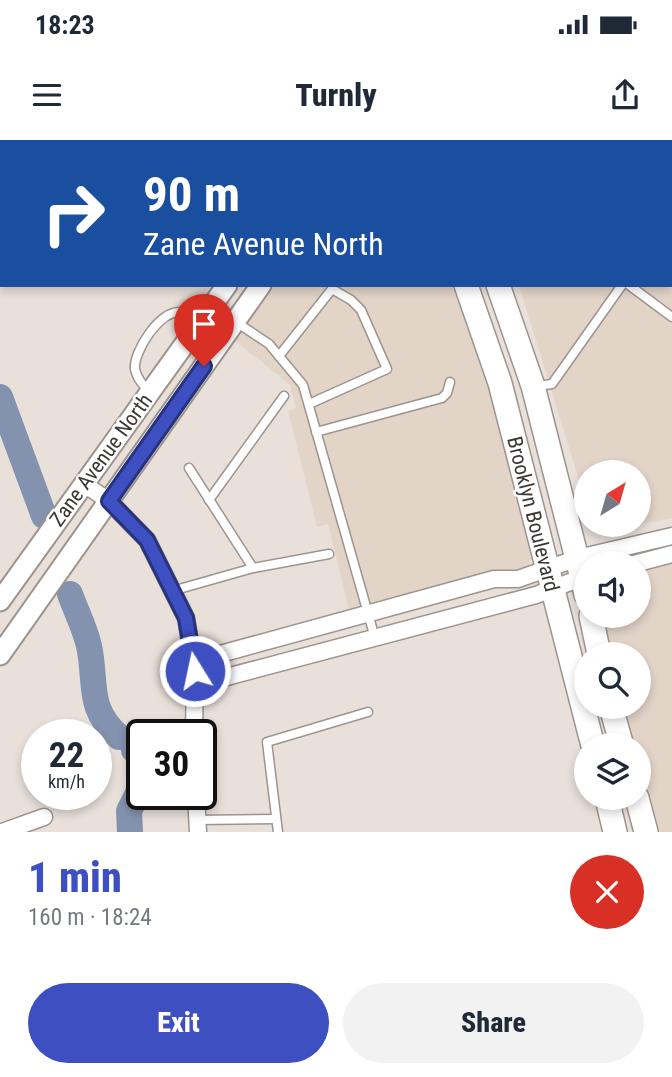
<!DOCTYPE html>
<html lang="en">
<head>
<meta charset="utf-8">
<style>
  body { margin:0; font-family:"Roboto Condensed",sans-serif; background:#f2f2f3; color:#1f2937; height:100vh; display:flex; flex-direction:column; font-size:26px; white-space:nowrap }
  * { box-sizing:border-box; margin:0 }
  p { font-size:23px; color:#747a83 }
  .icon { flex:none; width:38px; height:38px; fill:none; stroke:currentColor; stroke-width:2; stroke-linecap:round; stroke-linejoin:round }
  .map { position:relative; height:692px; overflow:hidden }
  .details { display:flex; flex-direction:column; background:#fff; flex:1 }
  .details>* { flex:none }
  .hud { position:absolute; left:0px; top:0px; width:672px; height:147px; box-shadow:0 4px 10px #0003; background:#1a4fa0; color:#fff; overflow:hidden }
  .needle { width:46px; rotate:37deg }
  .buttons { position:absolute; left:574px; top:320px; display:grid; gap:14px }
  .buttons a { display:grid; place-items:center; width:77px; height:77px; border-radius:50%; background:#fff; box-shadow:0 4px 10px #0003; font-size:35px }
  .speed { position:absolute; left:21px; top:579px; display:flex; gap:14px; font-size:35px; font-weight:700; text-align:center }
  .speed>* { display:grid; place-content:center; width:91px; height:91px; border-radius:50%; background:#fff; box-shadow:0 4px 10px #0003; line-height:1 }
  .speed small { font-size:18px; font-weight:400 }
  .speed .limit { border:4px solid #111; border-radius:10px; background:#fff; color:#111 }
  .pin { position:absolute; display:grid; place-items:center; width:60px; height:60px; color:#fff; margin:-72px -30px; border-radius:50% 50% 50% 0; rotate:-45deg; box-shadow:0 0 7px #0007 }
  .pin .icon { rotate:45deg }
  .me { position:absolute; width:77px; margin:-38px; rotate:350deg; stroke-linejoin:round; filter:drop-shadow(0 0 5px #0008) }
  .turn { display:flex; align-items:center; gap:24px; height:147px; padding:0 28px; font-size:32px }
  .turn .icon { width:91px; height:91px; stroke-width:2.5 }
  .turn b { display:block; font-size:49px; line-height:60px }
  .round { display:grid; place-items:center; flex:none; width:74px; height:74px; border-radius:37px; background:#f2f2f3 }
  .summary { display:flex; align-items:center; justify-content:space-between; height:119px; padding:0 28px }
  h1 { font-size:42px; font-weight:800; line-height:52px; color:#3e4fc2 }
  .cta { display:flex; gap:14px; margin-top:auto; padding:14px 28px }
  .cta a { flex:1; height:80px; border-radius:42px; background:#3e4fc2; color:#fff; font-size:28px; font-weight:800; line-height:80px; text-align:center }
  .cta a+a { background:#f2f2f3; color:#1f2937 }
  .status { display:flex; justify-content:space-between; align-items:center; height:49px; padding:0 35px; background:#fff; direction:ltr }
  .status svg { height:19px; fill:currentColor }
  header { display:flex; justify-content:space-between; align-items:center; height:91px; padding:0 28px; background:#fff; font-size:32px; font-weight:800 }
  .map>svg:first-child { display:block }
  .built { fill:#e3d4c8 }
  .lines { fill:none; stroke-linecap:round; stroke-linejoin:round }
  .river { stroke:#8392ae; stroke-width:26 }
  .service-casing { stroke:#9d948f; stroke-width:11 }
  .minor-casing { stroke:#9d948f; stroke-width:19 }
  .tertiary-casing { stroke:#9d948f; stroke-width:23 }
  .secondary-casing { stroke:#9d948f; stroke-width:26 }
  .service { stroke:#fff; stroke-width:8 }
  .minor { stroke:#fff; stroke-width:16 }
  .tertiary { stroke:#fff; stroke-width:19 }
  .secondary { stroke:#fff; stroke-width:23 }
  .route-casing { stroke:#28337e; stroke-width:18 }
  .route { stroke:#3e4fc2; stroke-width:12 }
  .labels { text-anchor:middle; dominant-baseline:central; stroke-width:5; stroke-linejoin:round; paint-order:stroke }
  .street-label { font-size:21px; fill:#3b3735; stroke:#fff }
</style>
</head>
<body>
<div class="status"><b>18:23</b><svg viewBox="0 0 49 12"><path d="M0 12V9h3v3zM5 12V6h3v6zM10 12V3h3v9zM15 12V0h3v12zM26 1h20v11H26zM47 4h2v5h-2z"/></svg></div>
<header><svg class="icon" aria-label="menu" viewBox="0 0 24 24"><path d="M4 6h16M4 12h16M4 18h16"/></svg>Turnly<svg class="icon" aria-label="share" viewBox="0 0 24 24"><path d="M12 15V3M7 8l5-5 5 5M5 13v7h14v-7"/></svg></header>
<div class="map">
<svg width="672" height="692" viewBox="0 0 672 692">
  <rect width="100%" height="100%" fill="#e9e0da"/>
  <g class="built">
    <polygon points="466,0 672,0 672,378 639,384 639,332 586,332 586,363 519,145 670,145 670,2"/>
    <polygon points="270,145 451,145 481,218 534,413 527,429 501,435 496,430 349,469 328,384 317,387 288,271 296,268 290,245 232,198"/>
    <polygon points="672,419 672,692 654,692 639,630 639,606 633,605 624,567 639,567 639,514 611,514 602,476 639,476 639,427"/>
  </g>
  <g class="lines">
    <g class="river">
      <polyline points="0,257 44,376"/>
      <path d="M70,454C76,471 85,488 89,506C97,543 86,568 119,597"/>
      <polyline points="134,610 141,616 142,623"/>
      <polyline points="130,692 129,671 142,645"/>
    </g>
    <defs>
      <g id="service">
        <polyline points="57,0 59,2"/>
        <polyline points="19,2 20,0"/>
        <polyline points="270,2 271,0"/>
        <polyline points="0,26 2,24"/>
        <polyline points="670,80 672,77"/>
        <polyline points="0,92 2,90"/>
        <polyline points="629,145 672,177"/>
        <polyline points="236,182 269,204 303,245 375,498"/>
        <polyline points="279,216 332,149 351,160 361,170 387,229 309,264"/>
        <polyline points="536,246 552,244 622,145"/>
        <path d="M150,252C143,245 137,239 135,229C133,212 160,170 180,172C187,173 194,179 200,183"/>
        <polyline points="316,292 442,258 447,253 450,242"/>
        <polyline points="189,328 253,428"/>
        <polyline points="209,360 284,256"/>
        <polyline points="172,451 253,428 329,414"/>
        <polyline points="197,680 276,679"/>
        <polyline points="278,692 267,602 368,572"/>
      </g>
      <g id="minor">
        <polyline points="84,344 109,361 147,400 186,478 195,531 194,595"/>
        <polyline points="634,424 672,414"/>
        <polyline points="195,531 213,516 494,439 518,439 578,418 672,396"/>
        <polyline points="195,531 219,539 536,455 586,436"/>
        <polyline points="196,654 198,692"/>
        <polyline points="2,692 44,677"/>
      </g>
      <g id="tertiary">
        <polyline points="328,2 329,0"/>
        <polyline points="362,2 363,0"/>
        <polyline points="0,461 227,145"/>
        <polyline points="0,515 261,145"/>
      </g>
      <g id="secondary">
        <polyline points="395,0 396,2"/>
        <polyline points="430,0 431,2"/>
        <polyline points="466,145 500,243 593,606"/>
        <polyline points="498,145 533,246 586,454"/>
        <polyline points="591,476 599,514"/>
        <polyline points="611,567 622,606"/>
        <polyline points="607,658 615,692"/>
        <polyline points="637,658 646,692"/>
      </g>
    </defs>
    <use href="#service" class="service-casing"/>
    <use href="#minor" class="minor-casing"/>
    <use href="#tertiary" class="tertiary-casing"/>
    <use href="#secondary" class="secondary-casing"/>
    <use href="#service" class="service"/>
    <use href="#minor" class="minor"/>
    <use href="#tertiary" class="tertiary"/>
    <use href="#secondary" class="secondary"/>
  </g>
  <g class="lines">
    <defs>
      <polyline id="route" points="195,531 186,478 147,400 109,361 204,226"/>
    </defs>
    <use href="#route" class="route-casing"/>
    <use href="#route" class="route"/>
  </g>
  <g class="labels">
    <g class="street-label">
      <text transform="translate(101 320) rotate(-54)">Zane Avenue North</text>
      <text transform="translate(533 374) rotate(76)">Brooklyn Boulevard</text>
    </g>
  </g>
</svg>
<div class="buttons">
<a><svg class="needle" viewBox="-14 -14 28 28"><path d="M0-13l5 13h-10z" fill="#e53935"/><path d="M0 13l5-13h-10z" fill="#747a83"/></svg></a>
<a><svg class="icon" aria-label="sound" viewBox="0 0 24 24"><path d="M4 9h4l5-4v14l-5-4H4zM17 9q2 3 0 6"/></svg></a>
<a><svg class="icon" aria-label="search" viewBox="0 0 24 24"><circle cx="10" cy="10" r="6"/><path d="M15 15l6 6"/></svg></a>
<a><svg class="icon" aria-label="layers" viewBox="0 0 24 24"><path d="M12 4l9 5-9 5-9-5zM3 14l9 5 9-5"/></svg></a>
</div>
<div class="speed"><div>22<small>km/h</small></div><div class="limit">30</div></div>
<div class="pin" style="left:204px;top:226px;background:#d93025"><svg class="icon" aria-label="arrive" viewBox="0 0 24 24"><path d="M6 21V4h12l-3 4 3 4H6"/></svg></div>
<svg class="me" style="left:195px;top:531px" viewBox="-20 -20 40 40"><circle r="17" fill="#3e4fc2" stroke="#fff" stroke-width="3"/><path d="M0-11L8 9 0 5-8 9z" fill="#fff"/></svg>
<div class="hud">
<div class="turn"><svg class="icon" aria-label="right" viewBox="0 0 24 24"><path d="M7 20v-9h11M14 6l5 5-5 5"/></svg><div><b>90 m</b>Zane Avenue North</div></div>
</div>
</div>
<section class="details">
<div class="summary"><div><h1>1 min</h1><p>160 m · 18:24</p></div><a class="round" style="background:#d93025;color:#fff"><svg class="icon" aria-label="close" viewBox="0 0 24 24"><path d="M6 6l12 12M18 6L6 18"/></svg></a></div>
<div class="cta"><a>Exit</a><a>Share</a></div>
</section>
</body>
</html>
